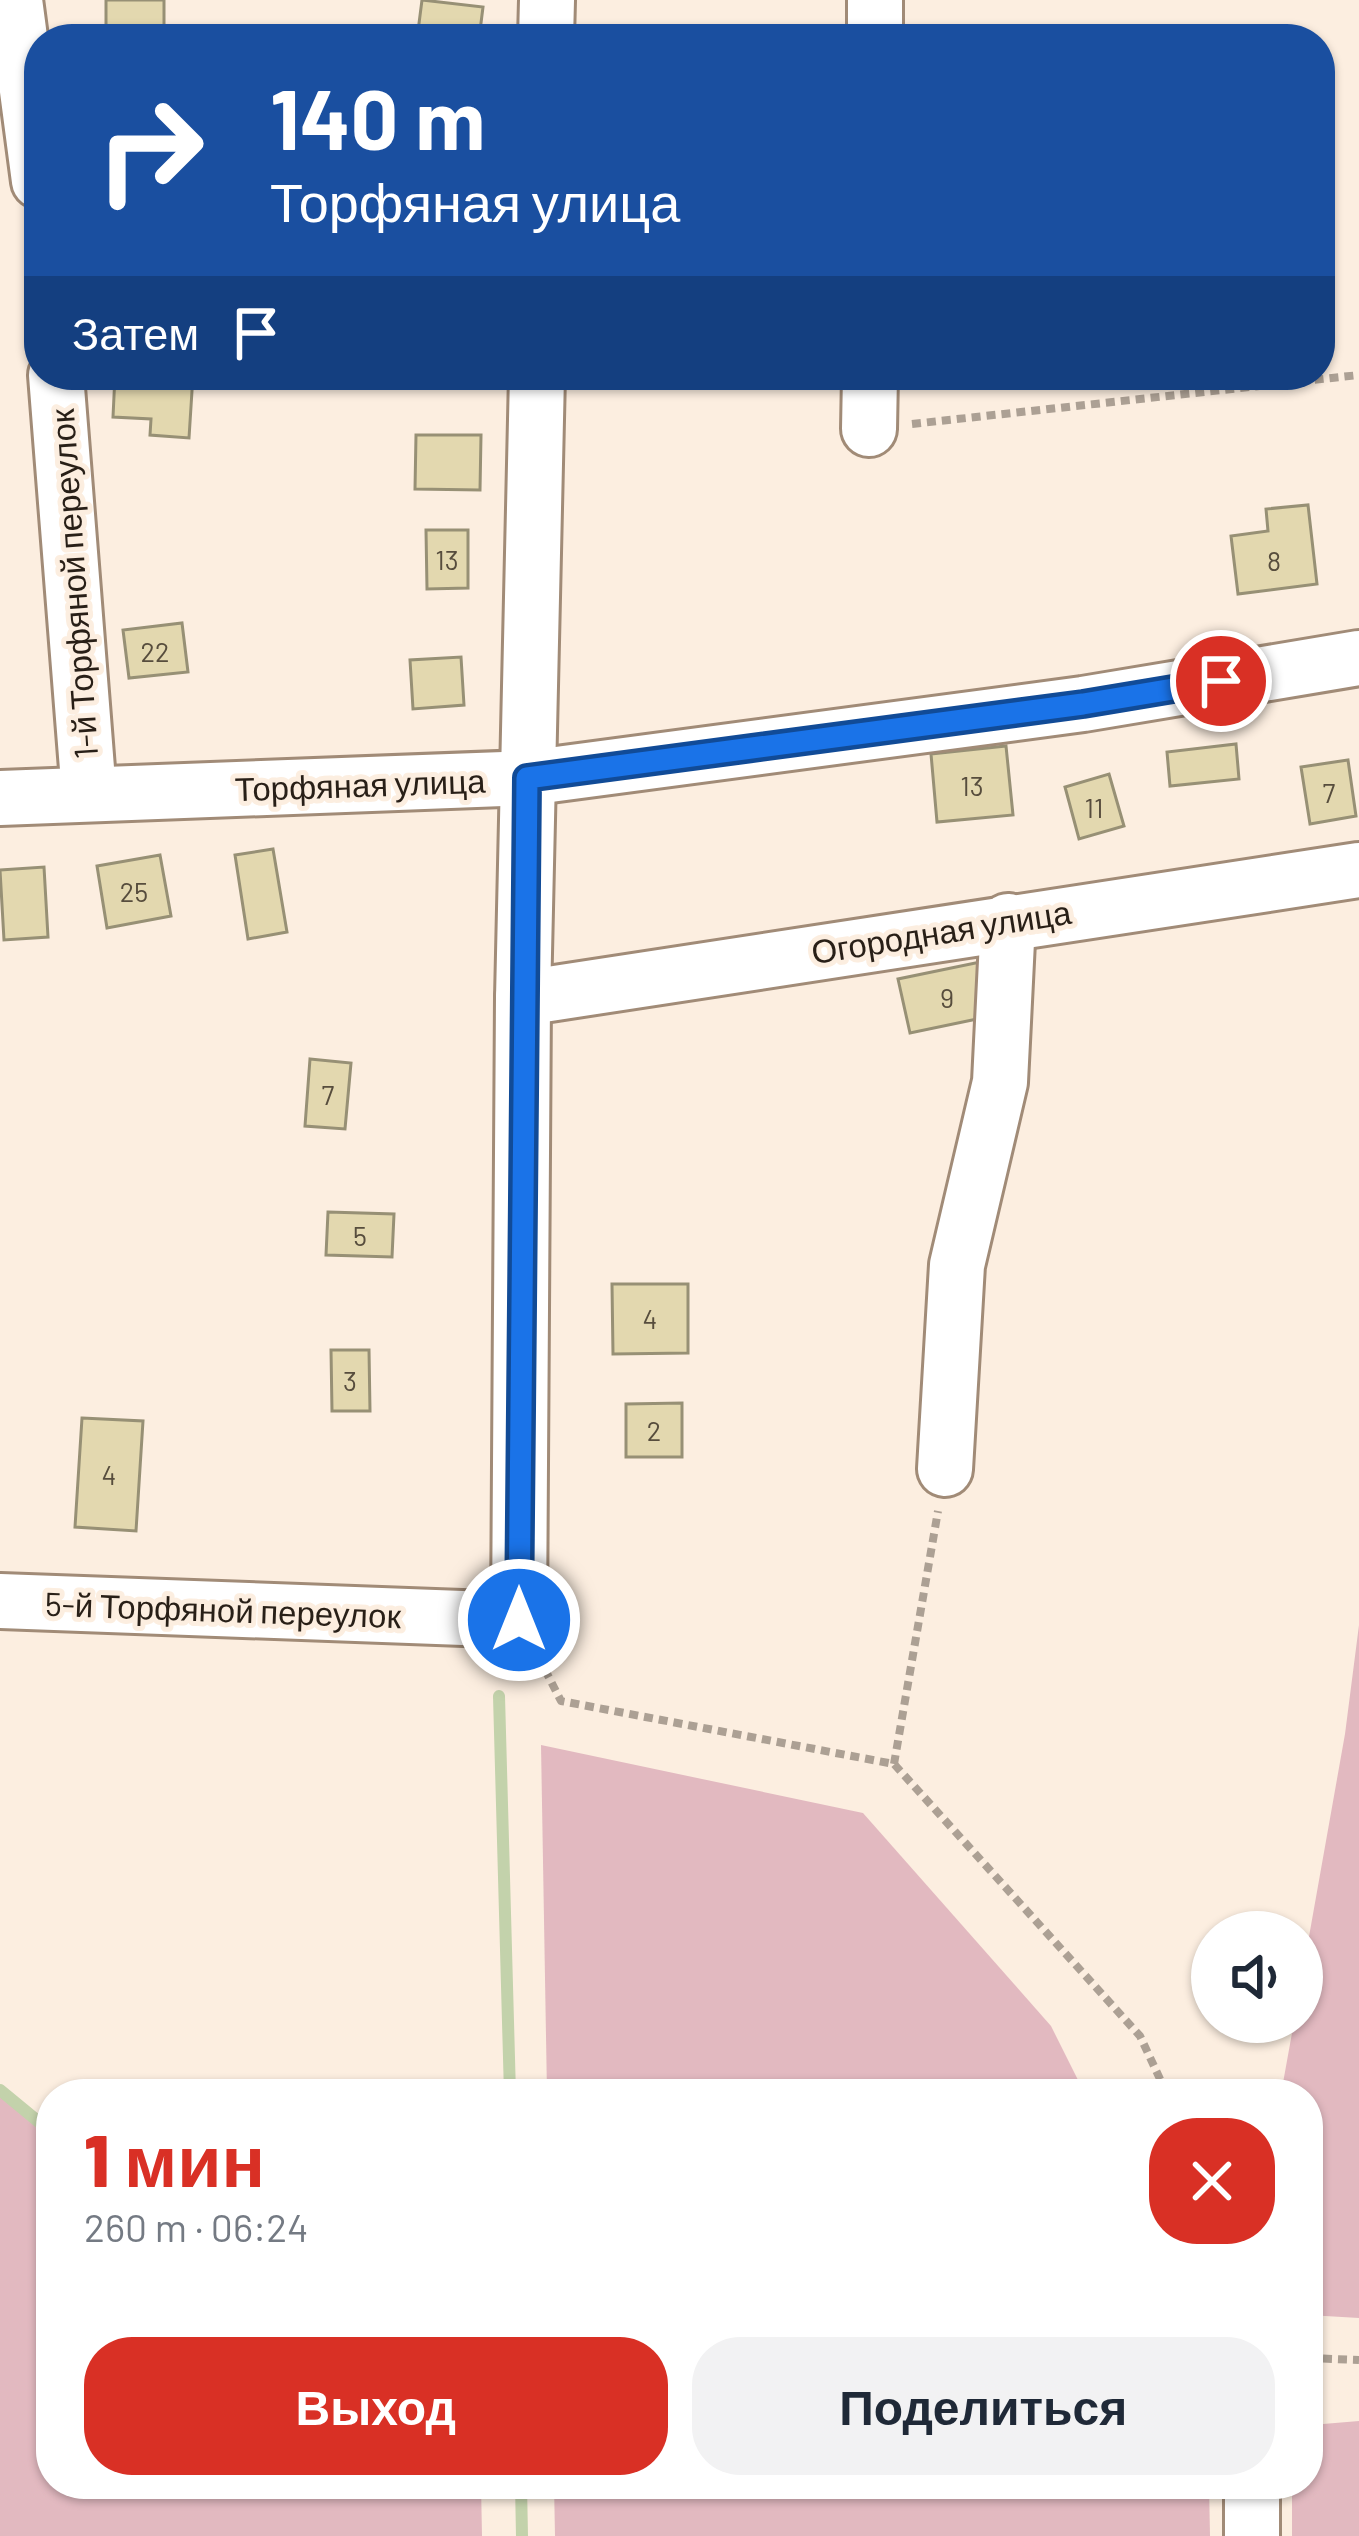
<!DOCTYPE html>
<html lang="ru">
<head>
<meta charset="utf-8">
<style>
  body { margin:0; font-family:Barlow,sans-serif; background:#f2f2f3; color:#1f2937; height:100vh; display:flex; flex-direction:column; font-size:45px; white-space:nowrap }
  * { box-sizing:border-box; margin:0 }
  p { font-size:39px; color:#747a83 }
  .icon { flex:none; width:66px; height:66px; fill:none; stroke:currentColor; stroke-width:2; stroke-linecap:round; stroke-linejoin:round }
  .map { position:relative; flex:1; overflow:hidden }
  .panel { position:absolute; left:36px; top:2079px; width:1287px; height:420px; display:flex; flex-direction:column; background:#fff; border-radius:48px; box-shadow:0 3px 9px #0004 }
  .panel>* { flex:none }
  .banner { position:absolute; left:24px; top:24px; width:1311px; height:366px; border-radius:48px; box-shadow:0 3px 9px #0004; background:#1a4fa0; color:#fff; overflow:hidden }
  .fabs { position:absolute; left:1191px; top:1911px; display:grid; gap:24px }
  .fabs a { display:grid; place-items:center; width:132px; height:132px; border-radius:50%; background:#fff; box-shadow:0 3px 9px #0004; font-size:60px }
  .pin { position:absolute; display:grid; place-items:center; width:102px; height:102px; color:#fff; margin:-51px; border:6px solid #fff; border-radius:50%; box-shadow:0 3px 12px #0007 }
  .me { position:absolute; width:132px; margin:-66px; rotate:0deg; stroke-linejoin:round; filter:drop-shadow(0 0 9px #0008) }
  .turn { display:flex; align-items:center; gap:42px; height:252px; padding:0 48px; font-size:54px }
  .turn .icon { width:156px; height:156px; stroke-width:2.5 }
  .turn b { display:block; font-size:84px; line-height:102px }
  .then { display:flex; align-items:center; height:114px; padding:0 48px; background:#0003; gap:24px; font-size:45px }
  .round { display:grid; place-items:center; flex:none; width:126px; height:126px; border-radius:48px; background:#f2f2f3 }
  .summary { display:flex; align-items:center; justify-content:space-between; height:204px; padding:0 48px }
  h1 { font-size:72px; font-weight:800; line-height:90px; color:#d93025 }
  .action { display:flex; gap:24px; margin-top:auto; padding:24px 48px }
  .action a { flex:1; height:138px; border-radius:48px; background:#d93025; color:#fff; font-size:48px; font-weight:800; line-height:138px; text-align:center }
  .action a+a { background:#f2f2f3; color:#1f2937 }
  .map>svg:first-child { display:block }
  .green { fill:#e2b9c0 }
  .lines { fill:none; stroke-linecap:round; stroke-linejoin:round }
  .stream { stroke:#c3d2ab; stroke-width:12 }
  .building { fill:#e3d8af; stroke:#979075; stroke-width:3 }
  .minor-casing { stroke:#a18b77; stroke-width:60 }
  .path { stroke:#aca094; stroke-width:8; stroke-dasharray:9 6; stroke-linecap:butt }
  .minor { stroke:#fff; stroke-width:54 }
  .route-casing { stroke:#114b97; stroke-width:30 }
  .route { stroke:#1a73e8; stroke-width:21 }
  .labels { text-anchor:middle; dominant-baseline:central; stroke-width:10; stroke-linejoin:round; paint-order:stroke }
  .number-label { font-size:27px; fill:#574d3d }
  .street-label { font-size:33px; fill:#281f17; stroke:#fceee0 }
</style>
</head>
<body>
<div class="map">
<svg width="1359" height="2536" viewBox="0 0 1359 2536">
  <rect width="100%" height="100%" fill="#fceee0"/>
  <g class="green">
    <polygon points="1359,1625 1359,2318 1308,2315 1308,2094 1281,2094 1294,2022 1302,2022 1302,1976 1345,1734"/>
    <polygon points="541,1745 863,1813 1051,2026 1085,2094 547,2094"/>
    <polygon points="0,2088 51,2130 51,2484 481,2484 482,2536 0,2536"/>
    <polygon points="1359,2421 1359,2536 1292,2536 1292,2484 1308,2484 1308,2449 1323,2424"/>
    <polygon points="554,2484 1209,2484 1210,2536 555,2536"/>
  </g>
  <g class="lines">
    <g class="stream">
      <polyline points="499,1696 510,2094"/>
      <polyline points="0,2090 51,2132"/>
      <polyline points="521,2484 522,2536"/>
    </g>
  </g>
  <g class="building">
    <rect x="106" y="0" width="58" height="39"/>
    <polygon points="422,0 483,7 479,39 417,39"/>
    <polygon points="642,28 706,33 705,39 641,39"/>
    <polygon points="115,375 193,375 189,438 150,435 151,419 113,417"/>
    <polygon points="416,435 481,435 480,490 415,489"/>
    <polygon points="1308,505 1317,584 1238,594 1231,536 1268,531 1266,509"/>
    <polygon points="426,530 468,530 468,588 427,589"/>
    <polygon points="182,623 188,672 129,678 123,630"/>
    <polygon points="461,657 464,705 413,709 410,660"/>
    <polygon points="1236,744 1239,779 1170,786 1167,752"/>
    <polygon points="1006,746 1013,815 937,822 931,754"/>
    <polygon points="1348,760 1356,816 1310,824 1301,767"/>
    <polygon points="1109,774 1124,826 1079,839 1065,787"/>
    <polygon points="273,849 287,932 248,939 235,855"/>
    <polygon points="160,855 171,916 107,928 97,866"/>
    <polygon points="44,867 48,937 4,940 0,870"/>
    <polygon points="985,961 996,1015 910,1033 898,979"/>
    <polygon points="310,1059 351,1063 345,1129 305,1126"/>
    <polygon points="328,1212 394,1214 392,1257 326,1255"/>
    <polygon points="612,1284 688,1284 688,1353 613,1354"/>
    <polygon points="331,1350 369,1350 370,1411 332,1411"/>
    <polygon points="682,1403 682,1457 626,1457 626,1404"/>
    <polygon points="82,1418 143,1421 136,1531 75,1527"/>
  </g>
  <g class="lines">
    <defs>
      <g id="minor">
        <polyline points="15,0 39,181"/>
        <polyline points="546,39 547,0"/>
        <polyline points="875,39 875,0"/>
        <polyline points="56,375 89,794"/>
        <polyline points="869,429 870,375"/>
        <polyline points="0,798 527,778 1083,704 1359,658"/>
        <polyline points="523,998 1359,870"/>
        <polyline points="945,1469 957,1265 1000,1082 1008,921"/>
        <polyline points="0,1601 519,1620 523,998 537,375"/>
        <polyline points="1252,2484 1252,2536"/>
      </g>
    </defs>
    <use href="#minor" class="minor-casing"/>
    <g class="path">
      <polyline points="912,424 1359,375"/>
      <polyline points="538,1656 561,1701 894,1764 1140,2036 1167,2094"/>
      <polyline points="894,1764 938,1511"/>
      <polyline points="1308,2358 1359,2360"/>
    </g>
    <use href="#minor" class="minor"/>
  </g>
  <g class="lines">
    <defs>
      <polyline id="route" points="519,1620 527,778 1083,704 1221,681"/>
    </defs>
    <use href="#route" class="route-casing"/>
    <use href="#route" class="route"/>
  </g>
  <g class="labels">
    <g class="number-label">
      <text x="447" y="559">13</text>
      <text x="1274" y="560">8</text>
      <text x="155" y="651">22</text>
      <text x="972" y="785">13</text>
      <text x="1329" y="792">7</text>
      <text x="1094" y="807">11</text>
      <text x="134" y="891">25</text>
      <text x="947" y="997">9</text>
      <text x="328" y="1094">7</text>
      <text x="360" y="1235">5</text>
      <text x="650" y="1318">4</text>
      <text x="350" y="1380">3</text>
      <text x="654" y="1430">2</text>
      <text x="109" y="1474">4</text>
    </g>
    <g class="street-label">
      <text transform="translate(73 584) rotate(-94)">1-й Торфяной переулок</text>
      <text transform="translate(360 784) rotate(-2)">Торфяная улица</text>
      <text transform="translate(941 931) rotate(-9)">Огородная улица</text>
      <text transform="translate(223 1609) rotate(2)">5-й Торфяной переулок</text>
    </g>
  </g>
</svg>
<div class="fabs">
<a><svg class="icon" aria-label="sound" viewBox="0 0 24 24"><path d="M4 9h4l5-4v14l-5-4H4zM17 9q2 3 0 6"/></svg></a>
</div>
<div class="pin" style="left:1221px;top:681px;background:#d93025"><svg class="icon" aria-label="arrive" viewBox="0 0 24 24"><path d="M6 21V4h12l-3 4 3 4H6"/></svg></div>
<svg class="me" style="left:519px;top:1620px" viewBox="-20 -20 40 40"><circle r="17" fill="#1a73e8" stroke="#fff" stroke-width="3"/><path d="M0-11L8 9 0 5-8 9z" fill="#fff"/></svg>
<div class="banner">
<div class="turn"><svg class="icon" aria-label="right" viewBox="0 0 24 24"><path d="M7 20v-9h11M14 6l5 5-5 5"/></svg><div><b>140 m</b>Торфяная улица</div></div>
<div class="then">Затем<svg class="icon" aria-label="arrive" viewBox="0 0 24 24"><path d="M6 21V4h12l-3 4 3 4H6"/></svg></div>
</div>
<section class="panel">
<div class="summary"><div><h1>1 мин</h1><p>260 m · 06:24</p></div><a class="round" style="background:#d93025;color:#fff"><svg class="icon" aria-label="close" viewBox="0 0 24 24"><path d="M6 6l12 12M18 6L6 18"/></svg></a></div>
<div class="action"><a>Выход</a><a>Поделиться</a></div>
</section>
</div>
</body>
</html>
